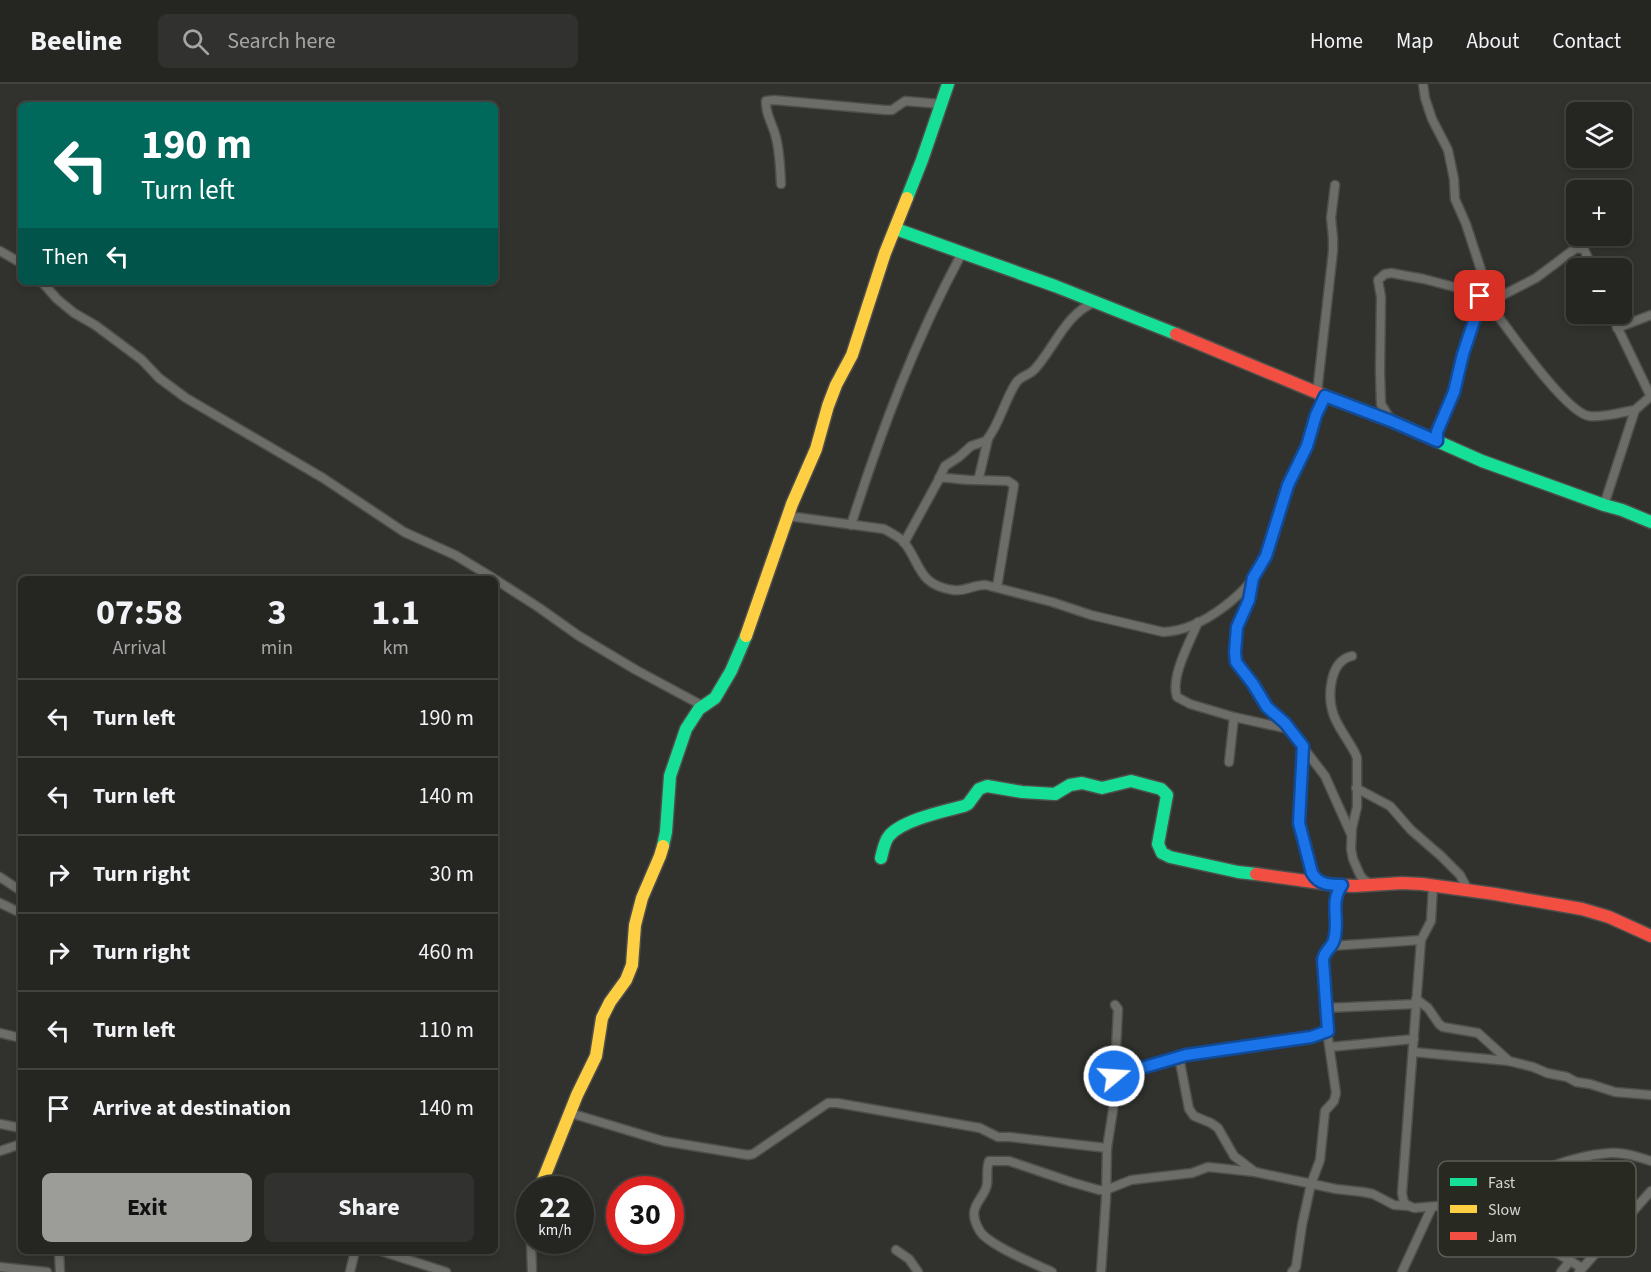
<!DOCTYPE html>
<html lang="en">
<head>
<meta charset="utf-8">
<style>
  body { margin:0; font-family:"Source Sans 3",sans-serif; background:#31312f; color:#f1f3f6; height:100vh; display:flex; flex-direction:column; font-size:22px; white-space:nowrap }
  * { box-sizing:border-box; margin:0 }
  p { font-size:20px; color:#a3a5a5 }
  .icon { flex:none; width:33px; height:33px; fill:none; stroke:currentColor; stroke-width:2; stroke-linecap:round; stroke-linejoin:round }
  .map { position:relative; flex:1; overflow:hidden }
  .side { position:absolute; left:18px; top:492px; width:480px; height:678px; display:flex; flex-direction:column; background:#252522; border-radius:9px; box-shadow:0 3px 9px #0003,0 0 0 2px #424240 }
  .side>* { flex:none }
  .hud { position:absolute; left:18px; top:18px; width:480px; height:183px; border-radius:9px; box-shadow:0 3px 9px #0003,0 0 0 2px #424240; background:#00695c; color:#fff; overflow:hidden }
  .tools { position:absolute; left:1566px; top:18px; display:grid; gap:12px }
  .tools a { display:grid; place-items:center; width:66px; height:66px; border-radius:9px; background:#252522; box-shadow:0 3px 9px #0003,0 0 0 2px #424240; font-size:30px }
  .speed { position:absolute; left:516px; top:1092px; display:flex; gap:12px; font-size:30px; font-weight:700; text-align:center }
  .speed>* { display:grid; place-content:center; width:78px; height:78px; border-radius:50%; background:#252522; box-shadow:0 3px 9px #0003,0 0 0 2px #424240; line-height:1 }
  .speed small { font-size:15px; font-weight:400 }
  .speed .limit { border:9px solid #d22; background:#fff; color:#111 }
  .pin { position:absolute; display:grid; place-items:center; width:51px; height:51px; color:#fff; margin:-26px; border-radius:12px; box-shadow:0 3px 9px #0006 }
  .me { position:absolute; width:66px; margin:-33px; rotate:72deg; stroke-linejoin:round; filter:drop-shadow(0 0 4px #0008) }
  .turn { display:flex; align-items:center; gap:21px; height:126px; padding:0 24px; font-size:27px }
  .turn .icon { width:78px; height:78px; stroke-width:2.5 }
  .turn b { display:block; font-size:42px; line-height:51px }
  .then { display:flex; align-items:center; height:57px; padding:0 24px; background:#0003; gap:12px; font-size:22px }
  .eta { display:flex; justify-content:space-evenly; align-items:center; height:102px; text-align:center }
  .eta b { font-size:36px; font-weight:700; line-height:42px }
  .cta { display:flex; gap:12px; margin-top:auto; padding:12px 24px }
  .cta a { flex:1; height:69px; border-radius:9px; background:#9c9c98; color:#111; font-size:24px; font-weight:700; line-height:69px; text-align:center }
  .cta a+a { background:#31312f; color:#f1f3f6 }
  ul { padding:0; list-style:none }
  li { display:flex; align-items:center; gap:18px; height:78px; padding:0 24px; border-top:2px solid #424240 }
  li div { flex:1 }
  li b { display:block; font-size:22px }
  li em { font-style:normal }
  header { display:flex; align-items:center; gap:36px; box-sizing:border-box; height:84px; padding:0 30px; background:#252522; border-bottom:2px solid #424240 }
  header strong { font-size:28px }
  nav { display:flex; gap:33px; margin-inline-start:auto; font-size:21px }
  .search { width:420px; height:54px; background:#31312f; display:flex; align-items:center; gap:15px; box-sizing:border-box; padding:0 21px; border-radius:9px; color:#a3a5a5; font-size:22px }
  .map>svg:first-child { display:block }
  .lines { fill:none; stroke-linecap:round; stroke-linejoin:round }
  .street-casing { stroke:#4e4f4a; stroke-width:11 }
  .fast-casing { stroke:#4e4f4a; stroke-width:15 }
  .slow-casing { stroke:#4e4f4a; stroke-width:15 }
  .jam-casing { stroke:#4e4f4a; stroke-width:15 }
  .street { stroke:#6c6c68; stroke-width:8 }
  .fast { stroke:#16e098; stroke-width:12 }
  .slow { stroke:#ffcf43; stroke-width:12 }
  .jam { stroke:#f24e42; stroke-width:12 }
  .route-casing { stroke:#114b97; stroke-width:15 }
  .route { stroke:#1a73e8; stroke-width:10 }
  .key { fill:#282921; stroke:#5c5d56; stroke-width:1.5 }
  .key-label { font-size:16px; fill:#d6d6d1 }
</style>
</head>
<body>
<header>
<strong>Beeline</strong>
<div class="search"><svg class="icon" aria-label="search" viewBox="0 0 24 24"><circle cx="10" cy="10" r="6"/><path d="M15 15l6 6"/></svg>Search here</div>
<nav><a>Home</a><a>Map</a><a>About</a><a>Contact</a></nav>
</header>
<div class="map">
<svg width="1651" height="1188" viewBox="0 0 1651 1188">
  <rect width="100%" height="100%" fill="#31312d"/>
  <g class="lines">
    <defs>
      <g id="street">
        <path d="M1423,0L1425,14L1432,35L1448,66L1454,95L1455,115L1466,140L1481,186L1482,195L1479,208L1480,212C1491,218 1496,231 1504,240C1518,259 1568,329 1589,332C1604,334 1621,328 1635,326"/>
        <path d="M781,100C780,83 780,66 775,50C772,39 765,29 766,17L774,16L885,26H892L905,17L941,20"/>
        <polyline points="0,167 21,179"/>
        <polyline points="42,198 57,215 74,229 95,241 142,276 159,294 186,314 323,394 404,448 455,471 493,494 538,523 579,552 636,586 703,622"/>
        <polyline points="1486,215 1499,213 1536,194 1576,164 1584,165 1592,184"/>
        <polyline points="1611,230 1651,313"/>
        <polyline points="1617,244 1651,231"/>
        <polyline points="1317,309 1333,167 1333,154 1331,134 1335,101"/>
        <polyline points="1391,336 1381,320 1380,287 1381,213 1378,196 1385,190 1391,189 1424,195 1458,204 1472,204 1481,199"/>
        <polyline points="1437,357 1437,348 1454,308 1463,270 1474,237 1480,212"/>
        <path d="M939,394C952,393 963,397 976,396L979,393L988,355"/>
        <polyline points="976,396 1008,397 1014,401 997,503"/>
        <polyline points="1604,421 1635,326 1651,312"/>
        <path d="M788,432L884,445C891,449 898,452 904,458C921,480 918,501 953,506C965,508 975,500 986,501L1052,518L1091,531L1163,548C1201,547 1252,508 1266,472C1274,454 1277,433 1283,414C1290,395 1301,378 1308,359C1314,343 1316,328 1325,312"/>
        <path d="M851,441C881,347 915,256 962,169"/>
        <path d="M904,459L938,397L945,382L959,373L971,362L986,357C1000,340 1004,317 1016,299C1020,292 1028,292 1034,286C1054,265 1066,228 1096,218"/>
        <polyline points="1253,497 1249,516 1237,543 1234,573 1236,578 1253,600 1267,623 1285,639 1289,645"/>
        <path d="M1198,538C1190,558 1170,593 1177,613L1190,620L1234,633L1289,645L1325,692L1351,750"/>
        <path d="M1352,572C1329,577 1327,613 1334,632C1339,645 1349,657 1355,669L1357,674V723L1352,744L1351,765L1353,775L1360,791L1364,796L1373,801"/>
        <polyline points="1303,662 1299,739 1312,789 1315,794 1322,799"/>
        <polyline points="1229,678 1234,633"/>
        <polyline points="1356,704 1390,722 1411,746 1441,772 1460,791 1468,806"/>
        <polyline points="0,793 21,807"/>
        <polyline points="1433,802 1431,837 1421,856 1402,1109 1404,1119 1409,1122 1414,1124 1438,1122 1483,1125 1582,1184"/>
        <polyline points="0,819 21,829"/>
        <polyline points="1331,862 1421,856"/>
        <polyline points="1416,915 1428,924 1439,940 1443,943 1478,949 1509,977"/>
        <polyline points="1326,924 1416,920"/>
        <polyline points="0,949 21,954"/>
        <polyline points="1330,963 1414,955"/>
        <polyline points="1413,968 1509,977 1533,983 1547,989 1567,993 1576,998 1590,1000 1615,1008 1651,1011"/>
        <polyline points="1179,973 1189,1025 1194,1032 1211,1039 1218,1044 1234,1072 1255,1088"/>
        <polyline points="1114,992 1186,971 1311,953 1327,947"/>
        <polyline points="570,1029 663,1057 748,1071 753,1070 822,1023 828,1019 837,1019 980,1044 998,1053 1010,1053 1107,1064"/>
        <polyline points="0,1040 21,1044"/>
        <polyline points="0,1067 21,1060"/>
        <path d="M1469,1124C1513,1100 1559,1072 1610,1069C1624,1068 1638,1073 1651,1077"/>
        <polyline points="531,1156 532,1188"/>
        <polyline points="896,1166 909,1175 918,1188"/>
        <polyline points="59,1167 60,1188"/>
        <polyline points="381,1167 446,1188"/>
        <polyline points="0,1183 47,1188"/>
        <polyline points="350,1188 355,1167"/>
        <path d="M1052,1188C1033,1179 998,1165 983,1151C978,1146 974,1136 974,1130C974,1118 986,1111 987,1100C988,1092 986,1085 989,1077H1009L1071,1098L1099,1106H1106L1131,1096L1192,1089L1208,1083L1255,1088L1336,1105L1363,1108L1373,1110L1394,1121L1409,1122"/>
        <polyline points="1101,1188 1106,1114 1107,1064 1113,1026 1118,925 1115,921"/>
        <path d="M1292,1188L1296,1183L1302,1141L1311,1100L1320,1076L1325,1027L1334,1017L1336,1009L1327,947L1323,876C1324,867 1332,864 1334,856C1340,836 1329,818 1342,801"/>
        <polyline points="1402,1188 1432,1123"/>
        <polyline points="1561,1188 1570,1177"/>
        <polyline points="1579,1188 1651,1107"/>
      </g>
      <g id="fast">
        <polyline points="907,114 922,76 948,0"/>
        <polyline points="896,145 1055,202 1176,250"/>
        <polyline points="1394,338 1482,377 1604,421 1622,426 1651,438"/>
        <polyline points="663,762 666,748 670,692 686,645 699,625 715,614 731,587 746,552"/>
        <path d="M881,774C883,767 884,758 889,752C902,736 945,727 964,722L968,720L979,705L987,702L1022,708L1055,710L1070,701L1082,699L1102,704L1131,697L1161,705L1167,711L1158,760L1162,769L1170,773L1238,788L1256,790"/>
      </g>
      <g id="slow">
        <polyline points="746,552 792,420 816,365 828,322 836,301 852,271 885,169 907,114"/>
        <polyline points="539,1106 577,1011 596,972 602,934 610,918 626,896 632,881 635,841 642,814 660,772 663,762"/>
      </g>
      <g id="jam">
        <polyline points="1176,250 1325,312 1394,338"/>
        <polyline points="1256,790 1335,801 1354,802 1402,799 1422,800 1495,810 1582,825 1609,833 1651,852"/>
      </g>
    </defs>
    <use href="#street" class="street-casing"/>
    <use href="#fast" class="fast-casing"/>
    <use href="#slow" class="slow-casing"/>
    <use href="#jam" class="jam-casing"/>
    <use href="#street" class="street"/>
    <use href="#fast" class="fast"/>
    <use href="#slow" class="slow"/>
    <use href="#jam" class="jam"/>
  </g>
  <g class="lines">
    <defs>
      <path id="route" d="M1114,992L1186,971L1311,953L1328,947L1323,876C1324,867 1332,864 1334,856C1340,836 1329,818 1342,801C1330,801 1319,801 1312,789L1299,739L1303,662L1285,639L1267,623L1253,600L1236,578L1235,568L1237,543L1249,516L1253,494L1266,472L1288,401L1307,362L1316,331L1325,312L1391,337L1437,357V348L1454,308L1463,270L1474,237L1480,212"/>
    </defs>
    <use href="#route" class="route-casing"/>
    <use href="#route" class="route"/>
  </g>
  <rect x="1438" y="1077" width="198" height="96" rx="9" class="key"/>
  <rect x="1450" y="1094" width="27" height="8" fill="#16e098"/>
  <rect x="1450" y="1121" width="27" height="8" fill="#ffcf43"/>
  <rect x="1450" y="1148" width="27" height="8" fill="#f24e42"/>
  <g class="key-label">
    <text x="1488" y="1104">Fast</text>
    <text x="1488" y="1131">Slow</text>
    <text x="1488" y="1158">Jam</text>
  </g>
</svg>
<div class="tools">
<a><svg class="icon" aria-label="layers" viewBox="0 0 24 24"><path d="M12 4l9 5-9 5-9-5zM3 14l9 5 9-5"/></svg></a>
<a>+</a>
<a>−</a>
</div>
<div class="speed"><div>22<small>km/h</small></div><div class="limit">30</div></div>
<div class="pin" style="left:1480px;top:212px;background:#d93025"><svg class="icon" aria-label="arrive" viewBox="0 0 24 24"><path d="M6 21V4h12l-3 4 3 4H6"/></svg></div>
<svg class="me" style="left:1114px;top:992px" viewBox="-20 -20 40 40"><circle r="17" fill="#1a73e8" stroke="#fff" stroke-width="3"/><path d="M0-11L8 9 0 5-8 9z" fill="#fff"/></svg>
<div class="hud">
<div class="turn"><svg class="icon" aria-label="left" viewBox="0 0 24 24"><path d="M17 20v-9H6M10 6l-5 5 5 5"/></svg><div><b>190 m</b>Turn left</div></div>
<div class="then">Then<svg class="icon" aria-label="left" viewBox="0 0 24 24"><path d="M17 20v-9H6M10 6l-5 5 5 5"/></svg></div>
</div>
<section class="side">
<div class="eta">
<div><b>07:58</b><p>Arrival</p></div>
<div><b>3</b><p>min</p></div>
<div><b>1.1</b><p>km</p></div>
</div>
<ul>
<li><svg class="icon" aria-label="left" viewBox="0 0 24 24"><path d="M17 20v-9H6M10 6l-5 5 5 5"/></svg><div><b>Turn left</b></div><em>190 m</em></li>
<li><svg class="icon" aria-label="left" viewBox="0 0 24 24"><path d="M17 20v-9H6M10 6l-5 5 5 5"/></svg><div><b>Turn left</b></div><em>140 m</em></li>
<li><svg class="icon" aria-label="right" viewBox="0 0 24 24"><path d="M7 20v-9h11M14 6l5 5-5 5"/></svg><div><b>Turn right</b></div><em>30 m</em></li>
<li><svg class="icon" aria-label="right" viewBox="0 0 24 24"><path d="M7 20v-9h11M14 6l5 5-5 5"/></svg><div><b>Turn right</b></div><em>460 m</em></li>
<li><svg class="icon" aria-label="left" viewBox="0 0 24 24"><path d="M17 20v-9H6M10 6l-5 5 5 5"/></svg><div><b>Turn left</b></div><em>110 m</em></li>
<li><svg class="icon" aria-label="arrive" viewBox="0 0 24 24"><path d="M6 21V4h12l-3 4 3 4H6"/></svg><div><b>Arrive at destination</b></div><em>140 m</em></li>
</ul>
<div class="cta"><a>Exit</a><a>Share</a></div>
</section>
</div>
</body>
</html>
